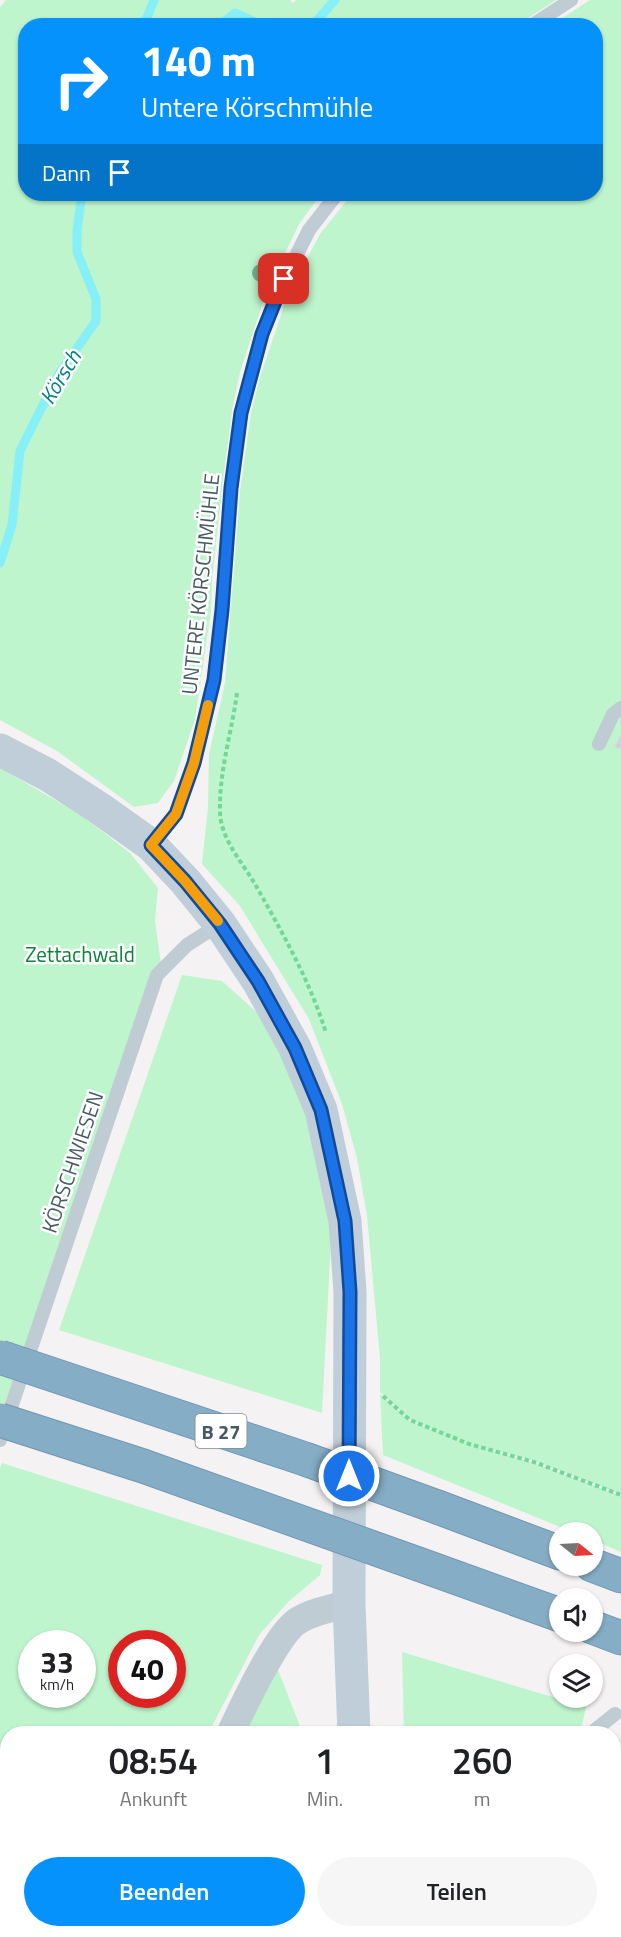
<!DOCTYPE html>
<html lang="de">
<head>
<meta charset="utf-8">
<style>
  body { margin:0; font-family:"Titillium Web",sans-serif; background:#f6f6f6; color:#202124; height:100vh; display:flex; flex-direction:column; font-size:22px; white-space:nowrap }
  * { box-sizing:border-box; margin:0 }
  p { font-size:20px; color:#757577 }
  .icon { flex:none; width:33px; height:33px; fill:none; stroke:currentColor; stroke-width:2; stroke-linecap:round; stroke-linejoin:round }
  .map { position:relative; flex:1; overflow:hidden }
  .sheet { position:absolute; left:0px; top:1726px; width:621px; height:212px; display:flex; flex-direction:column; background:#fff; border-radius:24px 24px 0 0; box-shadow:0 2px 4px #0004 }
  .sheet>* { flex:none }
  .top-card { position:absolute; left:18px; top:18px; width:585px; height:183px; border-radius:24px; box-shadow:0 2px 4px #0004; background:#0592fc; color:#fff; overflow:hidden }
  .needle { width:39px; rotate:108deg }
  .fabs { position:absolute; left:549px; top:1522px; display:grid; gap:12px }
  .fabs a { display:grid; place-items:center; width:54px; height:54px; border-radius:50%; background:#fff; box-shadow:0 2px 4px #0004; font-size:30px }
  .speed { position:absolute; left:18px; top:1630px; display:flex; gap:12px; font-size:30px; font-weight:700; text-align:center }
  .speed>* { display:grid; place-content:center; width:78px; height:78px; border-radius:50%; background:#fff; box-shadow:0 2px 4px #0004; line-height:1 }
  .speed small { font-size:15px; font-weight:400 }
  .speed .limit { border:9px solid #d22; background:#fff; color:#111 }
  .pin { position:absolute; display:grid; place-items:center; width:51px; height:51px; color:#fff; margin:-26px; border-radius:12px; box-shadow:0 3px 9px #0006 }
  .me { position:absolute; width:66px; margin:-33px; rotate:0deg; stroke-linejoin:round; filter:drop-shadow(0 0 4px #0008) }
  .turn { display:flex; align-items:center; gap:21px; height:126px; padding:0 24px; font-size:27px }
  .turn .icon { width:78px; height:78px; stroke-width:2.5 }
  .turn b { display:block; font-size:42px; line-height:51px }
  .then { display:flex; align-items:center; height:57px; padding:0 24px; background:#0003; gap:12px; font-size:22px }
  .eta { display:flex; justify-content:space-evenly; align-items:center; height:102px; text-align:center }
  .eta b { font-size:36px; font-weight:600; line-height:42px }
  .cta { display:flex; gap:12px; margin-top:auto; padding:12px 24px }
  .cta a { flex:1; height:69px; border-radius:36px; background:#0592fc; color:#fff; font-size:24px; font-weight:600; line-height:69px; text-align:center }
  .cta a+a { background:#f6f6f6; color:#202124 }
  .map>svg:first-child { display:block }
  .green { fill:#bef5cc; fill-rule:evenodd }
  .lines { fill:none; stroke-linecap:round; stroke-linejoin:round }
  .stream { stroke:#86eff7; stroke-width:9 }
  .building { fill:#cbd1d5; stroke:#d6dade; stroke-width:1.5 }
  .highway-casing { stroke:#7098b2; stroke-width:35 }
  .path { stroke:#71d898; stroke-width:4; stroke-dasharray:4.5 3; stroke-linecap:butt }
  .lane { stroke:#bfccd3; stroke-width:14 }
  .street { stroke:#bfccd3; stroke-width:28 }
  .secondary { stroke:#bfced8; stroke-width:33 }
  .highway { stroke:#85adc6; stroke-width:33 }
  .highway-bridge-casing { stroke:#7098b2; stroke-width:35; stroke-linecap:butt }
  .highway-bridge { stroke:#85adc6; stroke-width:33 }
  .tree { fill:#75b58d }
  .route-casing { stroke:#114b97; stroke-width:15 }
  .route { stroke:#1a73e8; stroke-width:10 }
  .slow { stroke:#f59e0b; stroke-width:10 }
  .labels { text-anchor:middle; dominant-baseline:central; stroke-width:5; stroke-linejoin:round; paint-order:stroke }
  .shield { fill:#fff; stroke:#7e8c92; stroke-width:1.5 }
  .shield-label { font-size:20px; font-weight:bold; fill:#475a63 }
  .street-label { font-size:21px; fill:#475a63; stroke:#fff }
  .park-label { font-size:21px; fill:#0c8339; stroke:#fff }
  .water-label { font-size:22px; font-style:italic; fill:#058089; stroke:#fff }
</style>
</head>
<body>
<div class="map">
<svg width="621" height="1937" viewBox="0 0 621 1937">
  <rect width="100%" height="100%" fill="#f5f2f3"/>
  <g class="green">
    <polygon points="6,0 290,0 293,3 296,0 556,0 517,25 26,26 26,194 321,194 299,224 266,293 240,372 232,411 222,488 212,580 211,611 195,719 174,781 158,803 134,807 57,751 0,720 0,7"/>
    <polygon points="590,0 621,0 621,1494 535,1461 481,1447 534,1463 621,1496 621,1552 593,1540 592,1533 575,1533 383,1455 380,1394 410,1421 453,1437 410,1420 380,1392 380,1359 367,1216 357,1158 342,1104 309,1019 240,906 202,864 208,807 209,754 225,683 240,491 251,413 260,377 287,297 320,234 352,194 596,194 596,26 552,25"/>
    <polygon points="0,768 81,815 130,853 158,888 155,921 161,964 0,1417"/>
    <polygon points="182,975 222,981 279,1032 310,1116 332,1221 322,1413 59,1330"/>
    <path d="M2,1463L322,1565L320,1575L288,1602L259,1635L208,1734H8V1930L115,1931L112,1937H0V1468ZM32,1644H82V1695H32ZM122,1644H172V1695H122Z"/>
    <polygon points="402,1652 586,1707 580,1734 404,1734"/>
    <polygon points="277,1667 303,1734 242,1734"/>
    <polygon points="614,1754 621,1757 621,1937 545,1937 547,1931 614,1930"/>
    <polygon points="149,1930 376,1930 383,1937 146,1937"/>
    <polygon points="488,1931 530,1931 528,1937 493,1937"/>
  </g>
  <g class="lines">
    <g class="stream">
      <polyline points="133,26 146,20 154,0"/>
      <polyline points="219,26 235,13 264,26"/>
      <polyline points="312,26 335,0"/>
      <polyline points="0,563 12,525 20,451 58,375 96,321 96,299 77,252 77,230 82,194"/>
    </g>
  </g>
  <polygon class="building" points="621,734 621,749 615,747"/>
  <g class="lines">
    <defs>
      <g id="highway">
        <polyline points="440,1508 560,1553"/>
        <polyline points="421,1565 560,1615"/>
        <polyline points="592,1565 621,1576"/>
        <polyline points="592,1627 621,1638"/>
      </g>
    </defs>
    <use href="#highway" class="highway-casing"/>
    <g class="path">
      <path d="M237,693C232,731 219,771 220,811C220,838 242,862 255,884C282,932 310,981 326,1033"/>
      <polyline points="383,1396 410,1420 469,1444 534,1462 621,1495"/>
      <polyline points="0,1901 8,1898"/>
    </g>
    <g class="lane">
      <polyline points="531,26 571,0"/>
      <polyline points="599,744 613,714 621,708"/>
      <polyline points="151,845 176,814 194,763 214,680 222,610 231,488 241,413 262,334 276,296 309,230 337,194"/>
      <polyline points="0,1440 157,975 187,945 220,924"/>
      <polyline points="594,1734 595,1730 615,1714"/>
      <polyline points="536,1937 538,1930"/>
    </g>
    <g class="street">
      <path d="M230,1734C243,1707 274,1639 296,1622C311,1612 332,1608 349,1604"/>
      <polyline points="134,1937 137,1930"/>
    </g>
    <g class="secondary">
      <polyline points="0,750 48,775 99,808 151,845 185,881 220,924 258,981 295,1048 321,1110 345,1221 350,1292 349,1604 354,1734"/>
      <polyline points="423,1930 427,1937"/>
    </g>
    <use href="#highway" class="highway"/>
    <defs>
      <g id="highway-bridge">
        <polyline points="0,1357 305,1459 440,1508"/>
        <polyline points="0,1420 143,1466 421,1565"/>
      </g>
    </defs>
    <use href="#highway-bridge" class="highway-bridge-casing"/>
    <use href="#highway-bridge" class="highway-bridge"/>
  </g>
  <circle class="tree" cx="261" cy="273" r="9"/>
  <g class="lines">
    <defs>
      <polyline id="route" points="284,279 262,334 241,413 231,488 222,610 214,680 194,763 176,814 151,845 185,881 220,924 258,981 295,1048 321,1110 345,1221 350,1292 349,1476"/>
    </defs>
    <use href="#route" class="route-casing"/>
    <use href="#route" class="route"/>
    <polyline class="slow" points="208,705 194,763 176,814 151,845 185,881 218,921"/>
  </g>
  <g class="labels">
    <rect class="shield" x="195.5" y="1414" width="51" height="34" rx="4.5"/>
    <g class="shield-label">
      <text x="221" y="1431">B 27</text>
    </g>
    <g class="street-label">
      <text transform="translate(200 584) rotate(-84)">UNTERE KÖRSCHMÜHLE</text>
      <text transform="translate(72 1162) rotate(-71)">KÖRSCHWIESEN</text>
    </g>
    <g class="park-label">
      <text x="80" y="954">Zettachwald</text>
    </g>
    <g class="water-label">
      <text transform="translate(60 377) rotate(-59)">Körsch</text>
    </g>
  </g>
</svg>
<div class="fabs">
<a><svg class="needle" viewBox="-14 -14 28 28"><path d="M0-13l5 13h-10z" fill="#e53935"/><path d="M0 13l5-13h-10z" fill="#757577"/></svg></a>
<a><svg class="icon" aria-label="sound" viewBox="0 0 24 24"><path d="M4 9h4l5-4v14l-5-4H4zM17 9q2 3 0 6"/></svg></a>
<a><svg class="icon" aria-label="layers" viewBox="0 0 24 24"><path d="M12 4l9 5-9 5-9-5zM3 14l9 5 9-5"/></svg></a>
</div>
<div class="speed"><div>33<small>km/h</small></div><div class="limit">40</div></div>
<div class="pin" style="left:284px;top:279px;background:#d93025"><svg class="icon" aria-label="arrive" viewBox="0 0 24 24"><path d="M6 21V4h12l-3 4 3 4H6"/></svg></div>
<svg class="me" style="left:349px;top:1476px" viewBox="-20 -20 40 40"><circle r="17" fill="#1a73e8" stroke="#fff" stroke-width="3"/><path d="M0-11L8 9 0 5-8 9z" fill="#fff"/></svg>
<div class="top-card">
<div class="turn"><svg class="icon" aria-label="right" viewBox="0 0 24 24"><path d="M7 20v-9h11M14 6l5 5-5 5"/></svg><div><b>140 m</b>Untere Körschmühle</div></div>
<div class="then">Dann<svg class="icon" aria-label="arrive" viewBox="0 0 24 24"><path d="M6 21V4h12l-3 4 3 4H6"/></svg></div>
</div>
<section class="sheet">
<div class="eta">
<div><b>08:54</b><p>Ankunft</p></div>
<div><b>1</b><p>Min.</p></div>
<div><b>260</b><p>m</p></div>
</div>
<div class="cta"><a>Beenden</a><a>Teilen</a></div>
</section>
</div>
</body>
</html>
